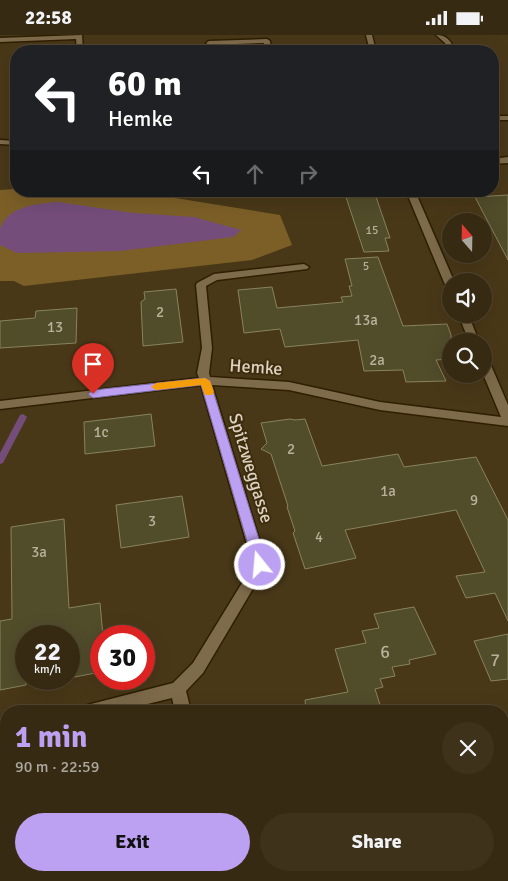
<!DOCTYPE html>
<html lang="en">
<head>
<meta charset="utf-8">
<style>
  body { margin:0; font-family:Signika,sans-serif; background:#3e321b; color:#f1f3f6; height:100vh; display:flex; flex-direction:column; font-size:19px; white-space:nowrap }
  * { box-sizing:border-box; margin:0 }
  p { font-size:16px; color:#aaa79f }
  .icon { flex:none; width:28px; height:28px; fill:none; stroke:currentColor; stroke-width:2; stroke-linecap:round; stroke-linejoin:round }
  .map { position:relative; flex:1; overflow:hidden }
  .side { position:absolute; left:0px; top:670px; width:509px; height:176px; display:flex; flex-direction:column; background:#372a12; border-radius:20px 20px 0 0; box-shadow:0 5px 20px #0002,0 0 0 1px #514632 }
  .side>* { flex:none }
  .banner { position:absolute; left:10px; top:10px; width:489px; height:152px; border-radius:20px; box-shadow:0 5px 20px #0002,0 0 0 1px #514632; background:#202124; color:#fff; overflow:hidden }
  .needle { width:32px; rotate:340deg }
  .buttons { position:absolute; left:442px; top:178px; display:grid; gap:10px }
  .buttons a { display:grid; place-items:center; width:50px; height:50px; border-radius:50%; background:#372a12; box-shadow:0 5px 20px #0002,0 0 0 1px #514632; font-size:25px }
  .speed { position:absolute; left:15px; top:590px; display:flex; gap:10px; font-size:25px; font-weight:700; text-align:center }
  .speed>* { display:grid; place-content:center; width:65px; height:65px; border-radius:50%; background:#372a12; box-shadow:0 5px 20px #0002,0 0 0 1px #514632; line-height:1 }
  .speed small { font-size:12px; font-weight:400 }
  .speed .limit { border:8px solid #d22; background:#fff; color:#111 }
  .pin { position:absolute; display:grid; place-items:center; width:42px; height:42px; color:#fff; margin:-51px -21px; border-radius:50% 50% 50% 0; rotate:-45deg; box-shadow:0 0 5px #0007 }
  .pin .icon { rotate:45deg }
  .me { position:absolute; width:55px; margin:-28px; rotate:343deg; stroke-linejoin:round; filter:drop-shadow(0 0 4px #0008) }
  .turn { display:flex; align-items:center; gap:18px; height:105px; padding:0 15px; font-size:22px }
  .turn .icon { width:65px; height:65px; stroke-width:2.5 }
  .turn b { display:block; font-size:35px; line-height:42px }
  .lanes { display:flex; align-items:center; height:48px; padding:0 15px; background:#0003; justify-content:center; gap:25px; direction:ltr }
  .lanes .off { opacity:.35 }
  .round { display:grid; place-items:center; flex:none; width:52px; height:52px; border-radius:26px; background:#3e321b }
  .head { display:flex; align-items:center; justify-content:space-between; height:85px; padding:0 15px }
  h1 { font-size:30px; font-weight:700; line-height:38px; color:#bca0f2 }
  .action { display:flex; gap:10px; margin-top:auto; padding:10px 15px }
  .action a { flex:1; height:58px; border-radius:30px; background:#bca0f2; color:#111; font-size:20px; font-weight:700; line-height:58px; text-align:center }
  .action a+a { background:#3e321b; color:#f1f3f6 }
  .status { display:flex; justify-content:space-between; align-items:center; height:35px; padding:0 25px; background:#372a12; direction:ltr }
  .status svg { height:14px; fill:currentColor }
  .map>svg:first-child { display:block }
  .green { fill:#7c5f27 }
  .water { fill:#744d7b }
  .lines { fill:none; stroke-linecap:round; stroke-linejoin:round }
  .stream { fill:#744d7b; fill-rule:evenodd }
  .building { fill:#514c2a; stroke:#88835e }
  .minor-casing { stroke:#2e1f00; stroke-width:3 }
  .minor { fill:#7e6b4b; fill-rule:evenodd }
  .route { fill:#bca0f2; stroke:#7a689d }
  .slow { fill:#f59e0b }
  .labels { text-anchor:middle; dominant-baseline:central; stroke-width:4; stroke-linejoin:round; paint-order:stroke }
  .far-number-label { font-size:12px; fill:#b9b09b }
  .number-label { font-size:15px; fill:#b9b09b }
  .street-label { font-size:18px; fill:#dcd2c1; stroke:#3e2e0d }
  .near-number-label { font-size:18px; fill:#b9b09b }
</style>
</head>
<body>
<div class="status"><b>22:58</b><svg viewBox="0 0 49 12"><path d="M0 12V9h3v3zM5 12V6h3v6zM10 12V3h3v9zM15 12V0h3v12zM26 1h20v11H26zM47 4h2v5h-2z"/></svg></div>
<div class="map">
<svg width="508" height="846" viewBox="0 0 508 846">
  <rect width="100%" height="100%" fill="#493818"/>
  <g class="green">
    <polygon points="16,154 16,156 96,157 175,163 280,180 292,210 252,225 24,251 14,246 0,246 0,155"/>
    <polygon points="508,716 508,779 503,781 503,717"/>
    <polygon points="29,840 298,840 277,846 8,846"/>
  </g>
  <path class="water" d="M58,167L133,178L194,182L241,195L233,202L120,216L17,218L0,210C0,205 0,198 0,194C8,170 38,169 58,167Z"/>
  <g class="lines">
    <polygon class="stream" points="23,379 27,382 3,428 0,429 0,418 20,380"/>
  </g>
  <g class="building">
    <polygon points="344,156 374,156 390,203 385,203 389,216 364,217"/>
    <polygon points="508,160 508,225 475,162"/>
    <polygon points="378,222 403,291 447,289 451,300 451,324 436,325 446,346 406,347 403,335 364,336 358,305 285,312 280,294 244,298 238,255 272,252 277,273 343,267 341,262 352,261 349,251 352,251 345,224"/>
    <polygon points="176,254 183,307 143,311 141,267 145,264 144,257"/>
    <polygon points="77,273 76,308 0,313 0,286 35,283 36,276"/>
    <polygon points="151,379 155,411 85,419 84,387"/>
    <polygon points="290,384 295,385 305,384 322,431 398,419 404,432 476,422 508,485 508,586 495,558 466,563 456,541 485,537 456,475 345,495 356,523 305,534 293,498 295,496 287,472 288,471 271,419 261,414 267,408 261,388"/>
    <polygon points="182,461 189,502 121,513 116,470"/>
    <polygon points="64,484 69,573 100,568 103,601 101,637 69,643 69,601 26,601 26,650 0,655 0,586 12,584 11,492"/>
    <polygon points="414,572 436,619 409,625 410,629 392,632 395,641 380,644 383,652 375,654 382,676 306,676 305,665 348,657 335,614 366,608 362,596 379,593 374,579"/>
    <polygon points="508,599 508,644 491,646 474,606"/>
  </g>
  <g class="lines">
    <defs>
      <g id="minor">
        <polygon points="82,0 83,16 77,16 76,4 0,7 0,3"/>
        <polygon points="366,0 372,0 376,16 370,16"/>
        <path d="M436,0C447,0 451,6 455,16H449L445,8Z"/>
        <polygon points="267,4 270,6 271,16 265,16 264,8 209,10 206,8 209,6"/>
        <rect x="492" y="81" width="16" height="4"/>
        <polygon points="0,105 16,106 16,110 0,109"/>
        <polygon points="508,122 508,128 492,129 492,124"/>
        <polygon points="406,156 415,156 454,246 451,246 451,255 446,252"/>
        <polygon points="304,229 309,232 307,234 217,245 206,251 212,313 209,338 210,342 289,347 380,367 501,382 483,339 484,324 490,328 508,370 508,391 380,375 289,355 212,350 267,530 203,638 186,656 191,676 175,676 172,663 119,676 83,676 85,671 91,669 173,648 193,628 253,530 201,350 0,374 0,366 199,343 197,338 202,313 196,250 197,248 214,239"/>
        <polygon points="458,279 468,279 479,306 469,306"/>
        <polygon points="6,688 6,704 0,705 0,689"/>
      </g>
    </defs>
    <use href="#minor" class="minor-casing"/>
    <use href="#minor" class="minor"/>
  </g>
  <polygon class="route" points="205,343 210,346 267,530 260,535 254,530 201,350 93,363 88,359 93,355"/>
  <polygon class="slow" points="205,343 210,346 214,357 212,360 205,360 201,350 156,355 151,352 156,348"/>
  <g class="labels">
    <g class="far-number-label">
      <text x="372" y="195">15</text>
      <text x="366" y="231">5</text>
    </g>
    <g class="number-label">
      <text x="160" y="277">2</text>
      <text x="366" y="285">13a</text>
      <text x="55" y="292">13</text>
      <text x="377" y="325">2a</text>
      <text x="101" y="397">1c</text>
      <text x="291" y="414">2</text>
      <text x="388" y="456">1a</text>
      <text x="474" y="465">9</text>
      <text x="152" y="486">3</text>
      <text x="319" y="502">4</text>
      <text x="39" y="517">3a</text>
    </g>
    <g class="street-label">
      <text transform="translate(256 332) rotate(4)">Hemke</text>
      <text transform="translate(251 433) rotate(73)">Spitzweggasse</text>
    </g>
    <g class="near-number-label">
      <text x="385" y="617">6</text>
      <text x="495" y="625">7</text>
    </g>
  </g>
</svg>
<div class="buttons">
<a><svg class="needle" viewBox="-14 -14 28 28"><path d="M0-13l5 13h-10z" fill="#e53935"/><path d="M0 13l5-13h-10z" fill="#aaa79f"/></svg></a>
<a><svg class="icon" aria-label="sound" viewBox="0 0 24 24"><path d="M4 9h4l5-4v14l-5-4H4zM17 9q2 3 0 6"/></svg></a>
<a><svg class="icon" aria-label="search" viewBox="0 0 24 24"><circle cx="10" cy="10" r="6"/><path d="M15 15l6 6"/></svg></a>
</div>
<div class="speed"><div>22<small>km/h</small></div><div class="limit">30</div></div>
<div class="pin" style="left:93px;top:359px;background:#d93025"><svg class="icon" aria-label="arrive" viewBox="0 0 24 24"><path d="M6 21V4h12l-3 4 3 4H6"/></svg></div>
<svg class="me" style="left:260px;top:530px" viewBox="-20 -20 40 40"><circle r="17" fill="#bca0f2" stroke="#fff" stroke-width="3"/><path d="M0-11L8 9 0 5-8 9z" fill="#fff"/></svg>
<div class="banner">
<div class="turn"><svg class="icon" aria-label="left" viewBox="0 0 24 24"><path d="M17 20v-9H6M10 6l-5 5 5 5"/></svg><div><b>60 m</b>Hemke</div></div>
<div class="lanes"><svg class="icon" aria-label="left" viewBox="0 0 24 24"><path d="M17 20v-9H6M10 6l-5 5 5 5"/></svg><svg class="icon off" aria-label="ahead" viewBox="0 0 24 24"><path d="M12 20V5M6 11l6-6 6 6"/></svg><svg class="icon off" aria-label="right" viewBox="0 0 24 24"><path d="M7 20v-9h11M14 6l5 5-5 5"/></svg></div>
</div>
<section class="side">
<div class="head"><div><h1>1 min</h1><p>90 m · 22:59</p></div><a class="round"><svg class="icon" aria-label="close" viewBox="0 0 24 24"><path d="M6 6l12 12M18 6L6 18"/></svg></a></div>
<div class="action"><a>Exit</a><a>Share</a></div>
</section>
</div>
</body>
</html>
